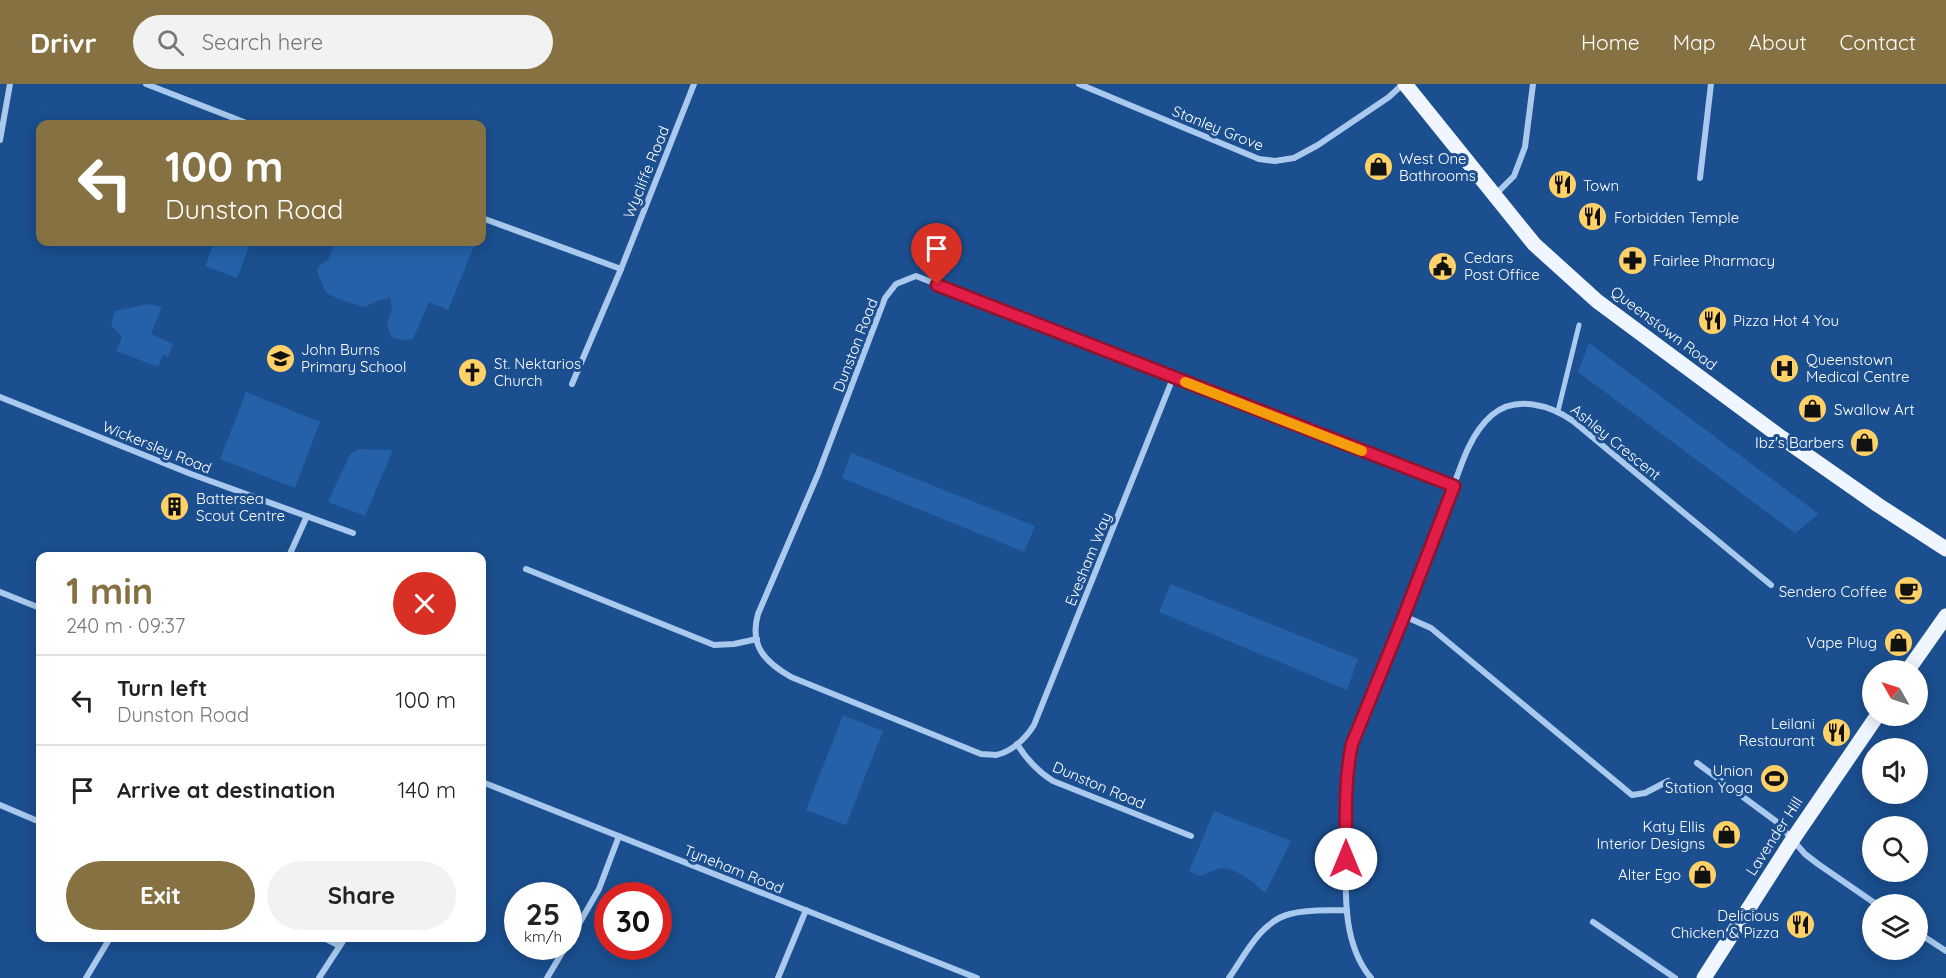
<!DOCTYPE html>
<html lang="en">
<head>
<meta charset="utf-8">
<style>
  body { margin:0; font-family:Quicksand,sans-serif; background:#f2f2f2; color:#222; height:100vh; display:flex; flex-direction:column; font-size:22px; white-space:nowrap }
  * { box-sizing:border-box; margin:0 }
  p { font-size:20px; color:#767676 }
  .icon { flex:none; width:33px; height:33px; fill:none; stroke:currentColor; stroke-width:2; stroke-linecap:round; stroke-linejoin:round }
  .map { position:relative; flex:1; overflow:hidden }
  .drawer { position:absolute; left:36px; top:468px; width:450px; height:390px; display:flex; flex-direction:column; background:#fff; border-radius:12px; box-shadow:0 3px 15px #0003 }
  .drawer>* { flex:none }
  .hud { position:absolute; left:36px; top:36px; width:450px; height:126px; border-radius:12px; box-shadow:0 3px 15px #0003; background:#857141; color:#fff; overflow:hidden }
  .needle { width:39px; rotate:309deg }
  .controls { position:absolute; left:1862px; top:576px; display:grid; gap:12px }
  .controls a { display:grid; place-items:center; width:66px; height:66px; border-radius:50%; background:#fff; box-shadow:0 3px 15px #0003; font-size:30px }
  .speed { position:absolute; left:504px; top:798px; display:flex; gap:12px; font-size:30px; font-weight:700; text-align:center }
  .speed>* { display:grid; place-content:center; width:78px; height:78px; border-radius:50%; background:#fff; box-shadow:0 3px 15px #0003; line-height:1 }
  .speed small { font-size:15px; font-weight:400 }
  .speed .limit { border:9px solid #d22; background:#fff; color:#111 }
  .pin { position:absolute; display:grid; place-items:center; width:51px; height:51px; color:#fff; margin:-62px -26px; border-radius:50% 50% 50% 0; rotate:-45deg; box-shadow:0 0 6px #0007 }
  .pin .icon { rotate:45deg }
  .me { position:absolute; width:66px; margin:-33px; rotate:0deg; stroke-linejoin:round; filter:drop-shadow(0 0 4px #0008) }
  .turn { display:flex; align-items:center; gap:21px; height:126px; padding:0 30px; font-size:27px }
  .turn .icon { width:78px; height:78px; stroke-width:2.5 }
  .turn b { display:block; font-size:42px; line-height:51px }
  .round { display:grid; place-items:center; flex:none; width:63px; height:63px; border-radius:32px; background:#f2f2f2 }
  .head { display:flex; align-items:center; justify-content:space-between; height:102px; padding:0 30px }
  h1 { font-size:36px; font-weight:800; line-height:45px; color:#857141 }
  .button { display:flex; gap:12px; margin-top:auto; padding:12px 30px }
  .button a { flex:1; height:69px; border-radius:36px; background:#857141; color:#fff; font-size:24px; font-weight:800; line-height:69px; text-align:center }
  .button a+a { background:#f2f2f2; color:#222 }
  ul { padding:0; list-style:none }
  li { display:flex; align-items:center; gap:18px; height:90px; padding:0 30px; border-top:2px solid #e0e0e0 }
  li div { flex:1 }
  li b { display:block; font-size:22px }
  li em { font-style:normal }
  header { display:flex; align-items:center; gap:36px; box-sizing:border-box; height:84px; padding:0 30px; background:#857141; color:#fff }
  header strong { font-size:28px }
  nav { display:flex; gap:33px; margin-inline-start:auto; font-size:21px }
  .search { width:420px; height:54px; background:#f2f2f2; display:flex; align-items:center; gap:15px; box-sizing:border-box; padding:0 21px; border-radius:33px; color:#767676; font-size:22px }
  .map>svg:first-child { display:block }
  .green { fill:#2461a8 }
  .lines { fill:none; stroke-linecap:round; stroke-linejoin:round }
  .pedestrian { stroke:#a9c9ee; stroke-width:5 }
  .minor { stroke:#a9c9ee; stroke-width:6 }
  .primary { stroke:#f0f6ff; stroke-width:15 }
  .route-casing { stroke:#92132f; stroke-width:15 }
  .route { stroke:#e11d48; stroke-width:10 }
  .slow { stroke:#f59e0b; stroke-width:10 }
  .labels { text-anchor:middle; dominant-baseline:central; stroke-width:6; stroke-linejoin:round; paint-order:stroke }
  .street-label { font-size:15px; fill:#fff; stroke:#1b4f8f }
  .poi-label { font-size:15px; fill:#fff; stroke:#1b4f8f; text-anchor:start }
</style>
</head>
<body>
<header>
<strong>Drivr</strong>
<div class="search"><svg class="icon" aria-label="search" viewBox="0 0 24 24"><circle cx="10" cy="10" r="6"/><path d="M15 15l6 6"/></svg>Search here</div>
<nav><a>Home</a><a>Map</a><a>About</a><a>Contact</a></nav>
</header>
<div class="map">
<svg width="1946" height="894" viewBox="0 0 1946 894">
  <rect width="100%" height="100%" fill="#1b4f8f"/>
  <g class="green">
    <polygon points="201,158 251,158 237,194 205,182 213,162"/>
    <polygon points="335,158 469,158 475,160 448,226 429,218 413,255 402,256 391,253 387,241 392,225 390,214 377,217 365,223 341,216 326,209 317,187 319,182 328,176"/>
    <polygon points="148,220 162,223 151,250 173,260 168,273 163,271 158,283 116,267 122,253 111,241 115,227"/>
    <polygon points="1589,259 1819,430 1795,449 1578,288"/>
    <polygon points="246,308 320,338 295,404 220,375"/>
    <polygon points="359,365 393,366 365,432 328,418 350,370"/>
    <polygon points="851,369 1035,442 1024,468 842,394"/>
    <polygon points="1171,500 1358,575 1347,606 1159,528"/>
    <polygon points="843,631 883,647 846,741 806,726"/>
    <path d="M1214,727L1291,757L1265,809C1256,800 1232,780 1218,785C1212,787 1206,790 1200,792L1189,787Z"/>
  </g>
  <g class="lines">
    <polyline class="pedestrian" points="1558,327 1579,241"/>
    <g class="minor">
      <polyline points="146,0 249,40"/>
      <polyline points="1079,0 1259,75 1275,77 1294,74 1318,61 1389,13 1403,0"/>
      <polyline points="0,56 10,0"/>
      <polyline points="1700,94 1711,0"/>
      <polyline points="1495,111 1514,92 1525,63 1533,0"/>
      <polyline points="482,134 621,185 694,0"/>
      <path d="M1173,294L1034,641C1026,654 1012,668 996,671C992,671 986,670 981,670L791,593C765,578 749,562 758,530L818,390L885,214L896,200L916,192L1454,402"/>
      <polyline points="572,300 621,185"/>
      <polyline points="0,313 191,390 353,449"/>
      <polyline points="289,472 307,432"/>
      <polyline points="526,485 714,561 734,560 757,555"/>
      <polyline points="0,508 40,524"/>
      <polyline points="1404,532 1431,544 1632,711 1645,709 1668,697"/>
      <path d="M1017,660C1027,676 1037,687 1053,697L1191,752"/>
      <polyline points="1697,679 1777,738 1805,770 1818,780 1876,820"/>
      <polyline points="482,698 977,894"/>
      <polyline points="0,721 40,738"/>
      <polyline points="1593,838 1675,894"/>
      <polyline points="1917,848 1946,867"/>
      <polyline points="324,854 340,862"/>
      <polyline points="568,859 599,805 619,752"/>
      <polyline points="86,894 110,854"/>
      <polyline points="319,894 345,854"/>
      <polyline points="547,894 566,862"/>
      <polyline points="778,894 806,826"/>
      <path d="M1229,894C1245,871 1261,837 1290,830C1309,825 1328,827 1347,826"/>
      <path d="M1371,894C1340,857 1346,801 1346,756C1346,724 1345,691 1352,660C1373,609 1394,558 1414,506C1425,478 1436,449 1447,421C1458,392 1467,352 1492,331C1516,311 1550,321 1573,337L1771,501"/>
    </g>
    <g class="primary">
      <polyline points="1405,0 1534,160 1597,217 1782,354 1878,421 1946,465"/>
      <polyline points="1908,586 1946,532"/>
      <polyline points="1704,894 1793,755 1877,632"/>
    </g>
  </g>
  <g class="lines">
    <defs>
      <path id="route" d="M937,201L1454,402L1404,532L1352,660C1344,697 1346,736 1346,775"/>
    </defs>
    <use href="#route" class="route-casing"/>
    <use href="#route" class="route"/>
    <polyline class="slow" points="1185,298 1362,367"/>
  </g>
  <defs>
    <symbol id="shop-disc" viewBox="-11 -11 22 22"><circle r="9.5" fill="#ffd166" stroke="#1b4f8f"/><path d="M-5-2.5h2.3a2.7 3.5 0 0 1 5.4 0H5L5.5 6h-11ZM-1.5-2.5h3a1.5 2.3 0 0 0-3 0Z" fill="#111"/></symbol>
    <symbol id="restaurant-disc" viewBox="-11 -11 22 22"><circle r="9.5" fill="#ffd166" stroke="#1b4f8f"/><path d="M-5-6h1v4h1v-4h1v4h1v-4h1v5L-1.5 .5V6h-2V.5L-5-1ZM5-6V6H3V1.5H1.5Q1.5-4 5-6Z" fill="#111"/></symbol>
    <symbol id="pharmacy-disc" viewBox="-11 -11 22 22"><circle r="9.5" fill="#ffd166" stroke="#1b4f8f"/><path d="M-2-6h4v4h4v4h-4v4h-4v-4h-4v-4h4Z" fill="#111"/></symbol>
    <symbol id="civic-disc" viewBox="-11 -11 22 22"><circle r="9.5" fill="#ffd166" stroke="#1b4f8f"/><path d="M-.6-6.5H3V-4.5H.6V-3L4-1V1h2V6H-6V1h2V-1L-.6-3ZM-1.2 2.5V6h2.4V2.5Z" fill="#111"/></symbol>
    <symbol id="school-disc" viewBox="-11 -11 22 22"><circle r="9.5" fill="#ffd166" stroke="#1b4f8f"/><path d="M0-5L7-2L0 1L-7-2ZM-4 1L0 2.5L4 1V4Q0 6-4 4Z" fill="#111"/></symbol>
    <symbol id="hospital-disc" viewBox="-11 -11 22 22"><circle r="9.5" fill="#ffd166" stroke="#1b4f8f"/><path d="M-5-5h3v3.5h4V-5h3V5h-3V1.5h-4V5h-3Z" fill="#111"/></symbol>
    <symbol id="church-disc" viewBox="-11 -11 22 22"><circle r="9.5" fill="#ffd166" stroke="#1b4f8f"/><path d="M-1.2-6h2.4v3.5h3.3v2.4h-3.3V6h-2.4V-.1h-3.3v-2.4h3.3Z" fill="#111"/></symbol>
    <symbol id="building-disc" viewBox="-11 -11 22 22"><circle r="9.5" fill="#ffd166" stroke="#1b4f8f"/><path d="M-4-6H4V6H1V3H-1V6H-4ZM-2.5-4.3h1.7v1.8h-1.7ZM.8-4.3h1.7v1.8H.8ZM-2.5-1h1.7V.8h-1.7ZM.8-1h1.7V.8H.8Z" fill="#111"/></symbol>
    <symbol id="cafe-disc" viewBox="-11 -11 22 22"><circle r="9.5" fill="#ffd166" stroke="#1b4f8f"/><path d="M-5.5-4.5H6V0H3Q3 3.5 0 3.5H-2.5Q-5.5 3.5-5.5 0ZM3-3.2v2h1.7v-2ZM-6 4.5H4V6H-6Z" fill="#111"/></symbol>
    <symbol id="stadium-disc" viewBox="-11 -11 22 22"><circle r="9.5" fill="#ffd166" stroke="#1b4f8f"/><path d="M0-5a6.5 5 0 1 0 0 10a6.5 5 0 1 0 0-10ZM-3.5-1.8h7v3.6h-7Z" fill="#111"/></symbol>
  </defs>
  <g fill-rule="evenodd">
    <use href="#shop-disc" x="1362" y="66" width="33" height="33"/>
    <use href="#restaurant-disc" x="1546" y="84" width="33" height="33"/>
    <use href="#restaurant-disc" x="1576" y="116" width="33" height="33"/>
    <use href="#pharmacy-disc" x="1616" y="160" width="33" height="33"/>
    <use href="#civic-disc" x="1426" y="166" width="33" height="33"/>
    <use href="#restaurant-disc" x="1696" y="220" width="33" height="33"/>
    <use href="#school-disc" x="264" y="258" width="33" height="33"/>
    <use href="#hospital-disc" x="1768" y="268" width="33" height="33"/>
    <use href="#church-disc" x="456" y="272" width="33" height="33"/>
    <use href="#shop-disc" x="1796" y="308" width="33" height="33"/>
    <use href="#shop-disc" x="1848" y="342" width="33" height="33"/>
    <use href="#building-disc" x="158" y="406" width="33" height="33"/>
    <use href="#cafe-disc" x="1892" y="490" width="33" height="33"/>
    <use href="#shop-disc" x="1882" y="542" width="33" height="33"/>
    <use href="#restaurant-disc" x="1820" y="632" width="33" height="33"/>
    <use href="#stadium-disc" x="1758" y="678" width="33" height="33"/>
    <use href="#shop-disc" x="1710" y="734" width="33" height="33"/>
    <use href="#shop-disc" x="1686" y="774" width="33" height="33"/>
    <use href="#restaurant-disc" x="1784" y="824" width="33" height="33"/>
  </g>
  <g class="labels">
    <g class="street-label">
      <text transform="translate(1218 44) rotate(22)">Stanley Grove</text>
      <text transform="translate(646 88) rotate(-68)">Wycliffe Road</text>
      <text transform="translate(1664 244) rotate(37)">Queenstown Road</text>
      <text transform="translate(855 261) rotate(-69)">Dunston Road</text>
      <text transform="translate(1616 358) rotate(39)">Ashley Crescent</text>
      <text transform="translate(157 363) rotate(22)">Wickersley Road</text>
      <text transform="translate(1088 475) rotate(-68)">Evesham Way</text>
      <text transform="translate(1099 701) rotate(23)">Dunston Road</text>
      <text transform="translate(1774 752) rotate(-57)">Lavender Hill</text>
      <text transform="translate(734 785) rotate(22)">Tyneham Road</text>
    </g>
    <g class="poi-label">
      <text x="1399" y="74">West One<tspan x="1399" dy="17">Bathrooms</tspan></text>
      <text x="1583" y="101">Town</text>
      <text x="1614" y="133">Forbidden Temple</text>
      <text x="1464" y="173">Cedars<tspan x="1464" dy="17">Post Office</tspan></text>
      <text x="1653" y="176">Fairlee Pharmacy</text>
      <text x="1733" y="236">Pizza Hot 4 You</text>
      <text x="301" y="265">John Burns<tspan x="301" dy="17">Primary School</tspan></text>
      <text x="1806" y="275">Queenstown<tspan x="1806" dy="17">Medical Centre</tspan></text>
      <text x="494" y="279">St. Nektarios<tspan x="494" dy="17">Church</tspan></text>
      <text x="1834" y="325">Swallow Art</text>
      <text x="1844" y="358" text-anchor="end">Ibz's Barbers</text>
      <text x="196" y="414">Battersea<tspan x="196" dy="17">Scout Centre</tspan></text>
      <text x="1887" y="507" text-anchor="end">Sendero Coffee</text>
      <text x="1877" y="558" text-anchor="end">Vape Plug</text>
      <text x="1815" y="639" text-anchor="end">Leilani<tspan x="1815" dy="17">Restaurant</tspan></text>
      <text x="1753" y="686" text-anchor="end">Union<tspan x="1753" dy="17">Station Yoga</tspan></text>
      <text x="1705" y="742" text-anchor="end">Katy Ellis<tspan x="1705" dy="17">Interior Designs</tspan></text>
      <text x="1681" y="790" text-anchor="end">Alter Ego</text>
      <text x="1779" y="831" text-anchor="end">Delicious<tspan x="1779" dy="17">Chicken &amp; Pizza</tspan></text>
    </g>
  </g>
</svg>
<div class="controls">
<a><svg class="needle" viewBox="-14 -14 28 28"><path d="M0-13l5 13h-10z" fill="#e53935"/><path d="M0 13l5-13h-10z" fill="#767676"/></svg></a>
<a><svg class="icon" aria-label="sound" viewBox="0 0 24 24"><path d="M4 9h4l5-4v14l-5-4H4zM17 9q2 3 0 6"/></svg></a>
<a><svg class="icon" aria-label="search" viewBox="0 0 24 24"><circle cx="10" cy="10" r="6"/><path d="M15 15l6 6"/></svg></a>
<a><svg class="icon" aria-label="layers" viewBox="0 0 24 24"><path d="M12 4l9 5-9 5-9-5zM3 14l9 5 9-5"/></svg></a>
</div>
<div class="speed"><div>25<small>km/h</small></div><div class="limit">30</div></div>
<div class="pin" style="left:937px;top:201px;background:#d93025"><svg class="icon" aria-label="arrive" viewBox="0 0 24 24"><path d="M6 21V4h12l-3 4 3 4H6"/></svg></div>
<svg class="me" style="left:1346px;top:775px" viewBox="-20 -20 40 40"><circle r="19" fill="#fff"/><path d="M0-13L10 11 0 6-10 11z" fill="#e11d48"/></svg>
<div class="hud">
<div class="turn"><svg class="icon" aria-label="left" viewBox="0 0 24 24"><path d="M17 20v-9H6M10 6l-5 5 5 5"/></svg><div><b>100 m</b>Dunston Road</div></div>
</div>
<section class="drawer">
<div class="head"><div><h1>1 min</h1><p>240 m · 09:37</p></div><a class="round" style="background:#d93025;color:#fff"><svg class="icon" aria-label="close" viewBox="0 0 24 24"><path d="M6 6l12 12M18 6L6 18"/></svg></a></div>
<ul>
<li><svg class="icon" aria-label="left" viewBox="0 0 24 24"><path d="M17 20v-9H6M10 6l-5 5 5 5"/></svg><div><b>Turn left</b><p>Dunston Road</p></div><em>100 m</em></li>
<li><svg class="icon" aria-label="arrive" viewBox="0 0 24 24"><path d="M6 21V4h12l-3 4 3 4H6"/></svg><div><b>Arrive at destination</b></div><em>140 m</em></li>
</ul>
<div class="button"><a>Exit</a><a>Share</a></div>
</section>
</div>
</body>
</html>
